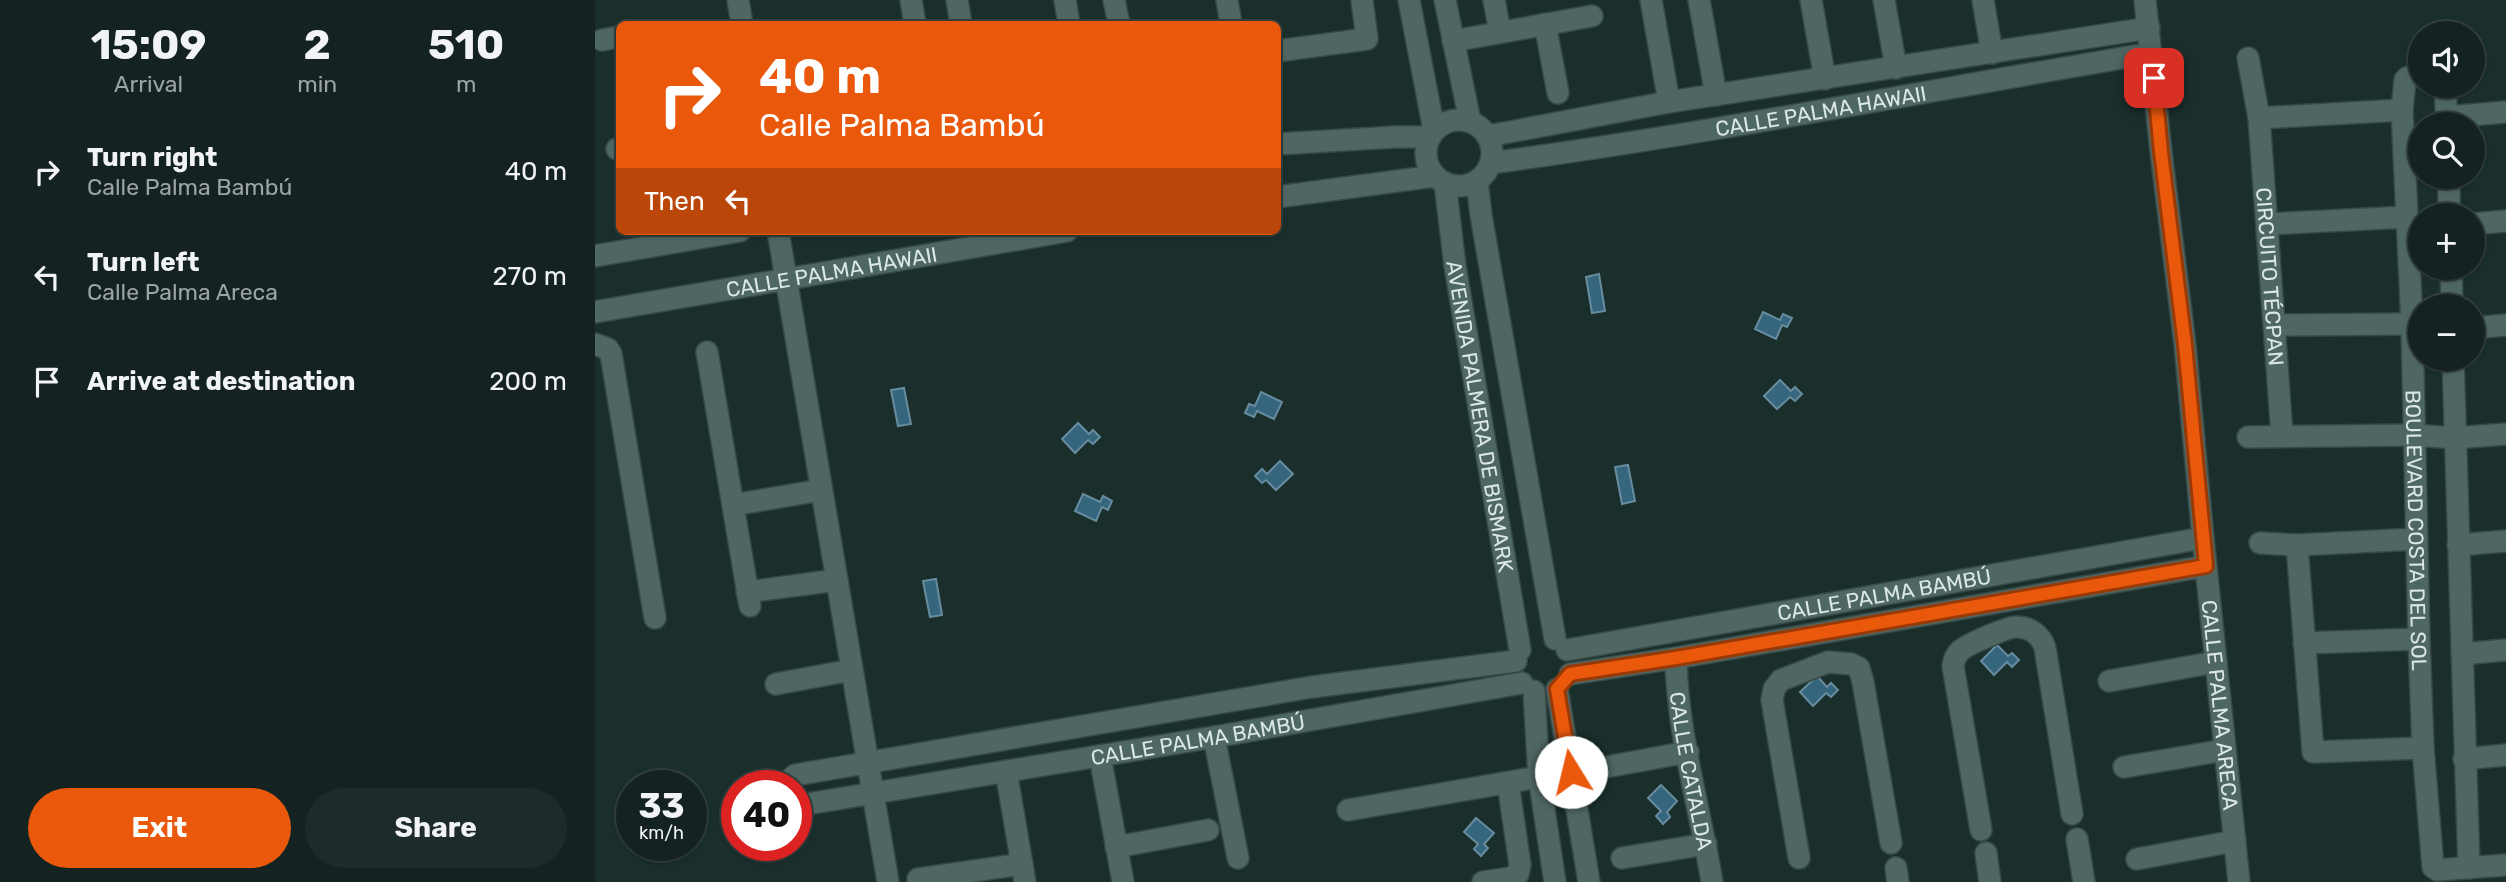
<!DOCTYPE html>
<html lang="en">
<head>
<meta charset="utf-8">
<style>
  body { margin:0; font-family:Rubik,sans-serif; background:#1d2b2a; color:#f1f3f6; height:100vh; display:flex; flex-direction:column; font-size:26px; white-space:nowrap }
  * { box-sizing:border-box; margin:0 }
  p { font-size:23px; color:#9da4a5 }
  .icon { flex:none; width:38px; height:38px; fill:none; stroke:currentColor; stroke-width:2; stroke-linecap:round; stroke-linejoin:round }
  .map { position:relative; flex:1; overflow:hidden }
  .details { display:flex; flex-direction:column; background:#142321; width:595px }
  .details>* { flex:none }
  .banner { position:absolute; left:21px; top:21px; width:665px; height:214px; border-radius:10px; box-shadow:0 2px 5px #0004,0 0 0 2px #33403f; background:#ea580c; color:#fff; overflow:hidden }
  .fabs { position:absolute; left:1813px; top:21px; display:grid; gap:14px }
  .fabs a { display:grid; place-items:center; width:77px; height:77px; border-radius:50%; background:#142321; box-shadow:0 2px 5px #0004,0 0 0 2px #33403f; font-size:35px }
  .speed { position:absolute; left:21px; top:770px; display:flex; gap:14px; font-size:35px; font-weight:700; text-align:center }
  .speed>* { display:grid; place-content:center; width:91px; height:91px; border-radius:50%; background:#142321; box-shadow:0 2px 5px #0004,0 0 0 2px #33403f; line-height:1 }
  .speed small { font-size:18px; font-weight:400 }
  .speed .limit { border:10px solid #d22; background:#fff; color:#111 }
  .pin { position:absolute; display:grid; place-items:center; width:60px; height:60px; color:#fff; margin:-30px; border-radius:14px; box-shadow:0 4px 10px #0006 }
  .me { position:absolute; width:77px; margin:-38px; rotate:351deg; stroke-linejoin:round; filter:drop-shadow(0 0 5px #0008) }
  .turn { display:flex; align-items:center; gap:24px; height:147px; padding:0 28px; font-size:32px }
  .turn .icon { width:91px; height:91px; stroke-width:2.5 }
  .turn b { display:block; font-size:49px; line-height:60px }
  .then { display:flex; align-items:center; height:66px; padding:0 28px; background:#0003; gap:14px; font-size:26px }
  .eta { display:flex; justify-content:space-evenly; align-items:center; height:119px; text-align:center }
  .eta b { font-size:42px; font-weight:700; line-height:49px }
  .action { display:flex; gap:14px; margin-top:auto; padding:14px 28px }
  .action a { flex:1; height:80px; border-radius:42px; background:#ea580c; color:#fff; font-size:28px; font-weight:700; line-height:80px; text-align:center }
  .action a+a { background:#1d2b2a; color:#f1f3f6 }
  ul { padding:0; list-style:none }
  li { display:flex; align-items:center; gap:21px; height:105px; padding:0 28px }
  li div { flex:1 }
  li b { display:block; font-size:26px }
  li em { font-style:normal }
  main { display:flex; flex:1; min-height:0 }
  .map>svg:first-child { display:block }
  .water { fill:#36657e; stroke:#678c9d; stroke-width:2 }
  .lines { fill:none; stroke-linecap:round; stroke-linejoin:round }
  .minor-casing { stroke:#374947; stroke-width:24 }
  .minor { stroke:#4f6763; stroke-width:21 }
  .route-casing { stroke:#983908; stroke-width:18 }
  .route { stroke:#ea580c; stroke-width:12 }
  .labels { text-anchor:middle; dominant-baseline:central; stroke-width:5; stroke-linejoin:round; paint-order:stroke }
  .street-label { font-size:21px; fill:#dae7e5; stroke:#102623 }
</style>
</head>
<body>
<main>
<section class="details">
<div class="eta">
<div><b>15:09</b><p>Arrival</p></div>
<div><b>2</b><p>min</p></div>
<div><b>510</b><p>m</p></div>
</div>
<ul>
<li><svg class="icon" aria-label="right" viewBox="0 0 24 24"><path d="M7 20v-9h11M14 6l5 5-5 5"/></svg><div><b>Turn right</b><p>Calle Palma Bambú</p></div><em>40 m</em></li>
<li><svg class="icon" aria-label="left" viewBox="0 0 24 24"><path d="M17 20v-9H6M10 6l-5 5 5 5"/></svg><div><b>Turn left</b><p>Calle Palma Areca</p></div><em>270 m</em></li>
<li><svg class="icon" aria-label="arrive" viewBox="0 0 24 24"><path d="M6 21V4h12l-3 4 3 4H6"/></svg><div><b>Arrive at destination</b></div><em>200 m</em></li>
</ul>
<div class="action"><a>Exit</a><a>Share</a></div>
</section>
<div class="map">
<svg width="1911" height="882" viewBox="0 0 1911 882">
  <rect width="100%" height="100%" fill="#1a2f2c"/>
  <g class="water">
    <polygon points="1004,274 1010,311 997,313 991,277"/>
    <polygon points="1168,312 1185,320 1188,314 1197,318 1192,327 1187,325 1181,339 1160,329"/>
    <polygon points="1185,380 1196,391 1200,387 1207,394 1200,401 1195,397 1182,409 1169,396"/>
    <polygon points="309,388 316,424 303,426 296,390"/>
    <polygon points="666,392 687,402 679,419 662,411 659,417 650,413 654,404 660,406"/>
    <polygon points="483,423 494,434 498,430 505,437 498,444 493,440 480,453 467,439"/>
    <polygon points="685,461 698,474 681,490 671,480 667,483 660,476 667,469 672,474"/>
    <polygon points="1033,465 1040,501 1027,504 1020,467"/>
    <polygon points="488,494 505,502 508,496 517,501 513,510 507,507 501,521 480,511"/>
    <polygon points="341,579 347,615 335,617 328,581"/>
    <polygon points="1402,645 1413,656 1417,653 1424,660 1417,667 1412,662 1399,675 1386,661"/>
    <polygon points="1222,676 1232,687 1236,683 1243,690 1236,697 1231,693 1218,706 1205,692"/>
    <polygon points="1066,785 1082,801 1072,812 1075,817 1068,824 1061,816 1066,811 1053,798"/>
    <polygon points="881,818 899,833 889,844 893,848 886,856 879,849 883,844 869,832"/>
  </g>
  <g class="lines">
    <defs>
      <g id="minor">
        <polyline points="143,0 147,24"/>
        <polyline points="316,0 320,24"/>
        <polyline points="362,0 366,24"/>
        <polyline points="470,0 474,24"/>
        <polyline points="519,0 524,24"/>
        <polyline points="632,0 636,24"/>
        <polyline points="814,0 839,130"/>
        <polyline points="850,0 875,121"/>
        <polyline points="899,0 905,32"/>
        <polyline points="1056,0 1074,102"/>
        <polyline points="1104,0 1121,95"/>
        <polyline points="1216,0 1230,79"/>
        <polyline points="1289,0 1301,68"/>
        <polyline points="1388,0 1397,53"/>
        <path id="s1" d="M1550,0L1566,152L1590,345L1608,538L1644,882"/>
        <polyline points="950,24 963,93"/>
        <polyline points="7,40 24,37"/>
        <polyline points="858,41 997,16"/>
        <polyline points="682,51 772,39 767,0"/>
        <path id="s2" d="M1653,58L1664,118L1687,435"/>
        <path id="s3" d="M1825,75L1813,77L1810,80L1807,110L1817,324L1824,639L1828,748L1838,867L1842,870L1911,865"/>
        <polyline points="1850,86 1852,124"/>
        <polyline points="1852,117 1911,112"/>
        <polyline points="1664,118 1807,110"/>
        <circle cx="864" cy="153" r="33"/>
        <polyline points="893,136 1074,102 1554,28"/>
        <polyline points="682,144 800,137 834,137"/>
        <polyline points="22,149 24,148"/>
        <path id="s4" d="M896,163C1117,133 1336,90 1557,53"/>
        <polyline points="1854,177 1854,215"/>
        <polyline points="882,181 886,215 960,639"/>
        <path id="s5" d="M850,183L860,266L925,650"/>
        <polyline points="682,197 840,176"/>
        <polyline points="1673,224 1812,217"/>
        <polyline points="1878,224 1911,221"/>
        <polyline points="183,231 293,882"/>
        <polyline points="0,256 145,231"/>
        <polyline points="1856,268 1857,306"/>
        <path id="s6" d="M0,312L472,231"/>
        <polyline points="1680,325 1817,324"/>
        <polyline points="1878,328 1911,325"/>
        <polyline points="0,344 13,349 16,354 60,618"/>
        <polyline points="112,352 155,606"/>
        <polyline points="1858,359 1874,868"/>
        <polyline points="1653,437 1818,435 1860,438 1911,434"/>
        <polyline points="138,505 226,490"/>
        <polyline points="1665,543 1702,545 1821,539"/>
        <polyline points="1702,545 1718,752 1828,748"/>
        <polyline points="1863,545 1911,541"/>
        <polyline points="152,592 242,580"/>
        <polyline points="1709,643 1824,639"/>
        <path id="s7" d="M972,650L1608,538"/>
        <polyline points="1867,654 1911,650"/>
        <path id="s8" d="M1081,658C1082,732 1105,809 1117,882"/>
        <polyline points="975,674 1081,658 1611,566"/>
        <polyline points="1514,681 1621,662"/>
        <polyline points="181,684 257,670"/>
        <polyline points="962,689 994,882"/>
        <polyline points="939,691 944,777 960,882"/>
        <polyline points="619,737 643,858"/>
        <polyline points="505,756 528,882"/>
        <polyline points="1869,759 1911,755"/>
        <polyline points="1011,767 1093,752"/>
        <polyline points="1529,767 1630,750"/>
        <polyline points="411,771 430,882"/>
        <polyline points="193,786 193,782 200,775 717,687 921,661"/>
        <path id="s9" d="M201,802L206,805L619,737L927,683"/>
        <polyline points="753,810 944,777"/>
        <path d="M1386,830L1358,666C1359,660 1360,656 1365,651C1371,645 1412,627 1421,627C1435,627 1446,635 1450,648L1477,814"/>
        <polyline points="1482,839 1489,882"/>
        <polyline points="521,847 613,830"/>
        <polyline points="1391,853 1395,882"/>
        <polyline points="1027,858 1111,844"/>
        <polyline points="1204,858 1177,700 1179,689 1186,680 1233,662 1256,664 1264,668 1268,682 1296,843"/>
        <polyline points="1542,859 1640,841"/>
        <polyline points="1301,868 1303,882"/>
        <polyline points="323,879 427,864"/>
        <polyline points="888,882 915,878 923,874 925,865 913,783"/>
      </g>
    </defs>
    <use href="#minor" class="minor-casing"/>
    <use href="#minor" class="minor"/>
  </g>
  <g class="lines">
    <defs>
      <polyline id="route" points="976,772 962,689 975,674 1081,658 1611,566 1590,345 1566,152 1559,78"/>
    </defs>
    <use href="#route" class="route-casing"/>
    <use href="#route" class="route"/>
  </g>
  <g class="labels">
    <g class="street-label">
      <text stroke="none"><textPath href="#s4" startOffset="334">CALLE PALMA HAWAII</textPath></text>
      <text stroke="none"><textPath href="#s6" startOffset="240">CALLE PALMA HAWAII</textPath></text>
      <text stroke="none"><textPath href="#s2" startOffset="220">CIRCUITO TÉCPAN</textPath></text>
      <text stroke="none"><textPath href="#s5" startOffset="236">AVENIDA PALMERA DE BISMARK</textPath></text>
      <text stroke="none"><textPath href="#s3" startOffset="467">BOULEVARD COSTA DEL SOL</textPath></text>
      <text stroke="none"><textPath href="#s7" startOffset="322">CALLE PALMA BAMBÚ</textPath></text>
      <text stroke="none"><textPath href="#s1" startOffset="709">CALLE PALMA ARECA</textPath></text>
      <text stroke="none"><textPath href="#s9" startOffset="408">CALLE PALMA BAMBÚ</textPath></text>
      <text stroke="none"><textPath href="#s8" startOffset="114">CALLE CATALDA</textPath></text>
    </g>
  </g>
</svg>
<div class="fabs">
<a><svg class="icon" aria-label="sound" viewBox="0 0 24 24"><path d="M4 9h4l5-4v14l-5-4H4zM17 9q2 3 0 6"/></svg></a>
<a><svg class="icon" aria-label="search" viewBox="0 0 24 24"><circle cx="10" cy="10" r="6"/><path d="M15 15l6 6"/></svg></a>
<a>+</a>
<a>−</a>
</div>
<div class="speed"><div>33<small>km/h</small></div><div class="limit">40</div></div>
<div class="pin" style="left:1559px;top:78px;background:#d93025"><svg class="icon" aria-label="arrive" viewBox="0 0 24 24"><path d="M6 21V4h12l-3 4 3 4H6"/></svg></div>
<svg class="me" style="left:976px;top:772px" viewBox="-20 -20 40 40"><circle r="19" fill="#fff"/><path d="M0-13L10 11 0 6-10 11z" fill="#ea580c"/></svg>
<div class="banner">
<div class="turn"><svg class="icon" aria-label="right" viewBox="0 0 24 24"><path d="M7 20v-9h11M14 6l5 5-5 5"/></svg><div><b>40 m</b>Calle Palma Bambú</div></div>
<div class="then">Then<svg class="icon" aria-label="left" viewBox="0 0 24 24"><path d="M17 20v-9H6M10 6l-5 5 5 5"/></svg></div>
</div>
</div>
</main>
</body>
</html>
